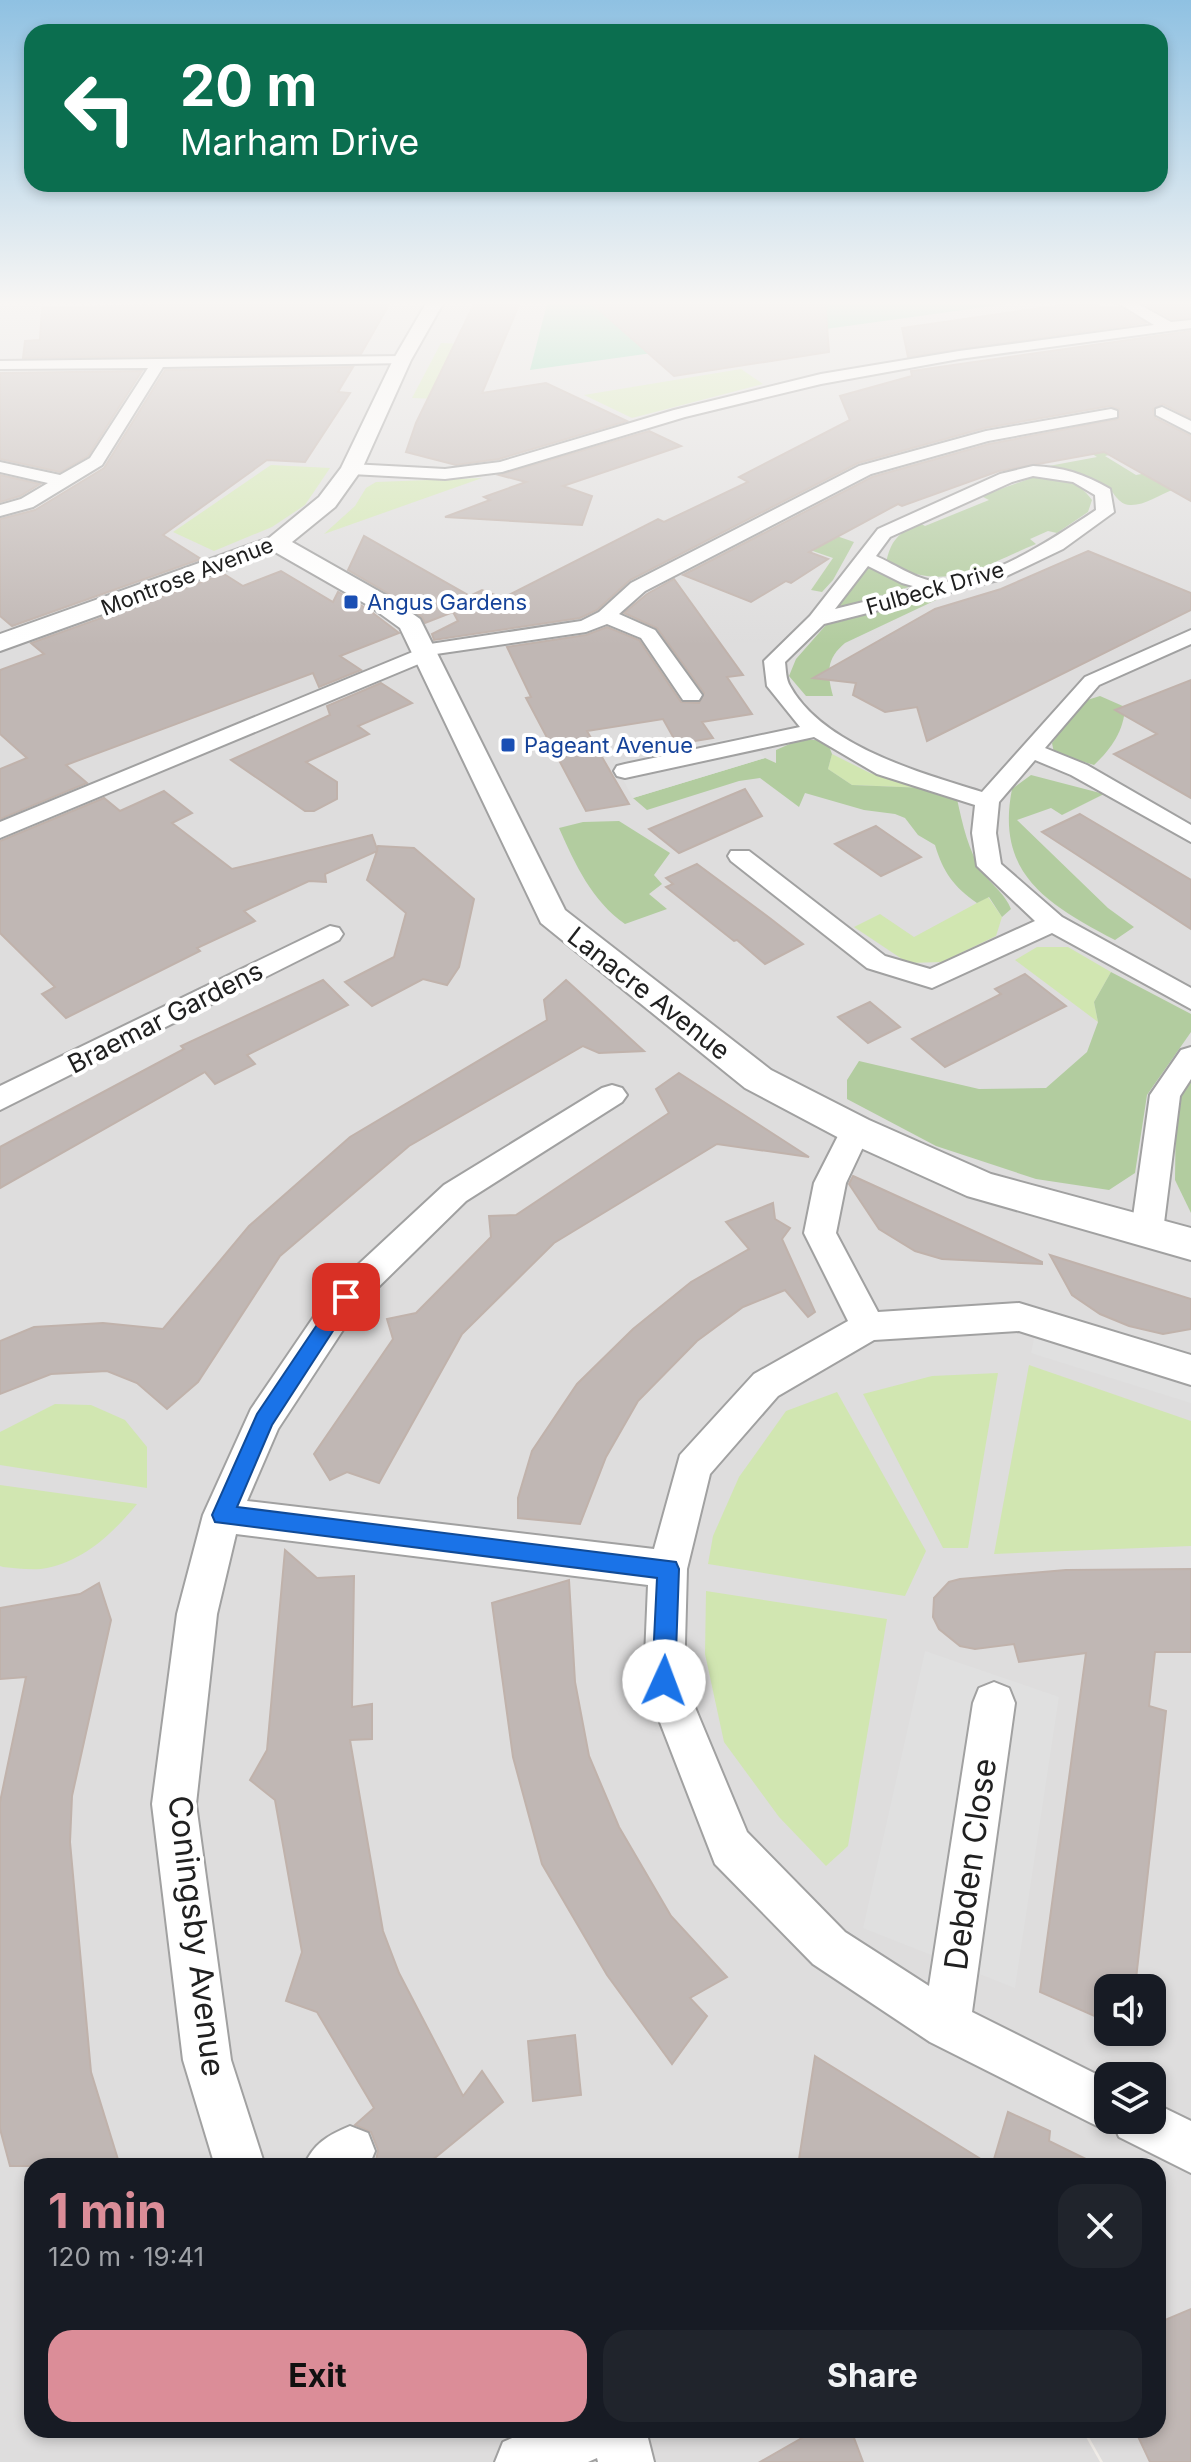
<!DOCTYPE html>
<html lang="en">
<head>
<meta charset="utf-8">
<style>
  body { margin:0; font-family:Inter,sans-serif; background:#20242c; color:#f1f3f6; height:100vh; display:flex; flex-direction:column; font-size:30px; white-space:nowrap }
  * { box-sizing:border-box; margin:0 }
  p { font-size:26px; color:#9ea1a6 }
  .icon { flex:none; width:44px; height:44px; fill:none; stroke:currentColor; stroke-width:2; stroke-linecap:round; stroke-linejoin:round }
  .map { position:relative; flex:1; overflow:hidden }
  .sheet { position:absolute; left:24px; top:2158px; width:1142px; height:280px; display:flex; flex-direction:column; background:#171b24; border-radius:24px; box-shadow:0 4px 12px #0003 }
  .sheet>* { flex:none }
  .hud { position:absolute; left:24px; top:24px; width:1144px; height:168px; border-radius:24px; box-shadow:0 4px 12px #0003; background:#0b6e4f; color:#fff; overflow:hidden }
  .fabs { position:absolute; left:1094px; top:1974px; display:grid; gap:16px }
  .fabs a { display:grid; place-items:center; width:72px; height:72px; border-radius:16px; background:#171b24; box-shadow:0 4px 12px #0003; font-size:40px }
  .pin { position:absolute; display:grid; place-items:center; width:68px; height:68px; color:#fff; margin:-34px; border-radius:16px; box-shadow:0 4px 12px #0006 }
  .me { position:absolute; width:88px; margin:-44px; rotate:2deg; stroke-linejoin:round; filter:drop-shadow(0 0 6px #0008) }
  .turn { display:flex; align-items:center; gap:28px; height:168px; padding:0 24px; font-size:36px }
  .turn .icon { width:104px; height:104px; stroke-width:2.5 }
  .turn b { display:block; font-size:56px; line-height:68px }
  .round { display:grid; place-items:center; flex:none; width:84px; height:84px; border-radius:24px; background:#20242c }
  .head { display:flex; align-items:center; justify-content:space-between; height:136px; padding:0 24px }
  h1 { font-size:48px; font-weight:700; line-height:60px; color:#db8d98 }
  .cta { display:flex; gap:16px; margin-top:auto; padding:16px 24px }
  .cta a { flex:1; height:92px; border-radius:24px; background:#db8d98; color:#111; font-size:32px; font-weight:700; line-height:92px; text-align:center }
  .cta a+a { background:#20242c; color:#f1f3f6 }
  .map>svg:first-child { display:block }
  .residential { fill:#dedddd; fill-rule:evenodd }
  .grass { fill:#d1e6b1 }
  .forest { fill:#b2cc9f }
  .pitch { fill:#8cd8b2 }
  .parking { fill:#e0e0e0 }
  .building { fill:#c0b7b4; stroke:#c0b2ab; stroke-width:2 }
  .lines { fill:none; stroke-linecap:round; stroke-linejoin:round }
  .minor-casing { stroke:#a1a1a1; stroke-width:4 }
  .tertiary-casing { stroke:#a1a1a1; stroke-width:4 }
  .minor { fill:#fff; fill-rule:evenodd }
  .tertiary { fill:#fff; fill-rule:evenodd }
  .route { fill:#1a73e8; stroke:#114b97; stroke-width:2 }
  .transit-dot { fill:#1a4fb4; stroke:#fff; stroke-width:3 }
  .labels { text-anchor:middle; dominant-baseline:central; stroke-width:8; stroke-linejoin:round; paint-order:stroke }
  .far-street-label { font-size:22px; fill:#202020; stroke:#fff }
  .far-transit-label { font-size:22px; fill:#164399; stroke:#fff; text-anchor:start }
  .street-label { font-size:26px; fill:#202020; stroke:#fff }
  .near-street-label { font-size:32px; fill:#202020; stroke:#fff }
</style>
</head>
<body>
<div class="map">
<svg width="1191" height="2462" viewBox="0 0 1191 2462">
  <rect width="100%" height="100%" fill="#f0ece7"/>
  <path class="residential" d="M0,300H1191V2462H1103L1085,2430H1158V2166H32V2430H1082L1100,2462H0ZM1108,1988H1152V2032H1108ZM1108,2076H1152V2120H1108Z"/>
  <g class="grass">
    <polygon points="441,343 466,344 438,399 412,398"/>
    <polygon points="741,369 763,384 632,418 584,395"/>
    <polygon points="271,465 330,468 305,505 272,527 214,551 173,532"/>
    <polygon points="482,478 324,534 355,506 366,488 376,482"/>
    <polygon points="832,754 870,773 926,788 852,785 828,769"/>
    <polygon points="988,897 1002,917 996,936 942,962 908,963 854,927 880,914 914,937"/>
    <polygon points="1037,947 1068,947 1111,972 1094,1002 1098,1022 1015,960"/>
    <polygon points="1029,1365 1191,1421 1191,1546 994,1554"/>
    <polygon points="998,1373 968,1548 943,1548 863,1394 932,1376"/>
    <polygon points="837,1392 926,1551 905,1596 708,1564 713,1536 739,1477 786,1411"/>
    <polygon points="55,1404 91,1405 125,1420 147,1447 147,1488 0,1465 0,1432"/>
    <path d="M0,1485L137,1504C113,1533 85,1560 47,1568C34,1571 17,1568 3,1567L0,1566Z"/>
    <polygon points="706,1591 887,1619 848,1846 826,1866 779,1817 724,1742 705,1654"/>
  </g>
  <g class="forest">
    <path d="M1061,434L1138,448L1105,456L1136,475L1147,473L1172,490C1160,495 1143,506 1130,505C1117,504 1115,492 1106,486C1086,473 1062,469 1038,468L1097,457Z"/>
    <path d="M1043,474C1064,477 1079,482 1092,500L1088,512L1057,533L1048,531L1030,539L1036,544C978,568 948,593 886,563C891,540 898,533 920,523L925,526L989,500L981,496Z"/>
    <polygon points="802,524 854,542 833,580 822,592 811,590 833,558 778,539"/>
    <polygon points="868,566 915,585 834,611"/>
    <path d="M953,592L845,643C826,659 827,673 833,696H806L789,676L796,659L826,625Z"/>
    <path d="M1100,696L1125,707C1124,731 1111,749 1094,765L1054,753L1052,743L1084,701Z"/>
    <path d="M801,739L827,741L832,754L828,769L852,785L926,788L957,799C963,826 968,850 983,873C993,886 1005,894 1011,909L1002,917L989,897L977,903C954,887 943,872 935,845L918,835L905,818L895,814L864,810L805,793L799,807L760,778L739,781L647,810L633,798L765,758L776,763V750Z"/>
    <path d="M1031,775L1104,794L1062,815L1051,808L1017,820L1108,908L1134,927L1115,940C1049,905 995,875 1012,789Z"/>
    <path d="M619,821L670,853L654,875L662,884L649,894L667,909L625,924C592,901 575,864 559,828L583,822Z"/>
    <polygon points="1111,972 1191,1014 1191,1032 1147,1095 1135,1173 1109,1190 1036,1179 936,1146 847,1099 847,1080 859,1061 979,1089 1046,1088 1087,1052 1098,1022 1094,1002"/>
    <polygon points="1191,1082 1191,1213 1175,1180 1176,1103"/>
  </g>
  <polygon class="pitch" points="548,300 1026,300 1028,301 530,370"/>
  <g class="parking">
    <polygon points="743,736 765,758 633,798 613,761"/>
    <polygon points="1036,1328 1191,1376 1191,1403 1031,1353"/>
    <polygon points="925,1651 1059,1697 1015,1988 863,1928"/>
  </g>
  <g class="building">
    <polygon points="194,300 227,301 391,301 361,354 23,358 25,341 40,340 42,307 192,305"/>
    <polygon points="476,300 521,300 482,393 546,383 627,421 499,459 456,465 406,452 416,423"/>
    <polygon points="588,300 825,300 829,352 674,376"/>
    <polygon points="1186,300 1191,300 1191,317 1172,319 1145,304"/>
    <polygon points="1090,301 1102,308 1118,307 1145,323 908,357 902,328"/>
    <polygon points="1191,331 1191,418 1163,404 1153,409 1155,418 1191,436 1191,501 1104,452 999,471 902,506 898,504 809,552 828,559 791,583 786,581 751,602 683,575 872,477 989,444 1119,419 1119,409 1110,406 985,428 858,463 630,580 597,610 580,618 434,640 432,634 458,621 453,612 425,623 422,617 391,595 348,570 364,536 470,596 482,590 503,598 658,519 664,522 748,482 739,477 850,420 840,396 912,376 911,371"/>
    <polygon points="353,367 338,392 350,393 305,462 267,460 163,535 201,559 12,626 0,616 0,519 35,510 104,468 165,370"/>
    <polygon points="142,371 88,456 60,472 0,459 0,373"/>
    <polygon points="649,431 681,446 563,486 592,496 582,525 445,517 490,500 484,497 526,482 499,475"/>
    <polygon points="0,475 40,484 20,496 0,502"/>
    <polygon points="1088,551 1191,593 1191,610 927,741 917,707 885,712 853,695 856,683 813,678 935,609 1001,589"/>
    <polygon points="281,571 333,602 338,592 369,610 399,633 340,656 361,670 319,687 313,673 66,765 87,783 0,819 0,769 27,758 0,734 0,670 44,654 31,643 224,574 243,586"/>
    <polygon points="674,579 743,675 727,677 752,714 702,722 713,738 677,744 663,719 587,731 629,804 586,811 526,698 531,697 507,647 586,635 607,627 639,640 681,702 699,703 704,693 657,628 624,613 647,594"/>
    <polygon points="1191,680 1191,798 1114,754 1157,734 1115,710"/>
    <polygon points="381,683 412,703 358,726 369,734 306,762 337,782 337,799 314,811 305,811 231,760 330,715 327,706"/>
    <polygon points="745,789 762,816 679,853 649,829"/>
    <polygon points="164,791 192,813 172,823 232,869 372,835 377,849 378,846 414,848 474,899 459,967 447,985 423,979 372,1006 345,982 394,957 406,913 367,880 377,851 325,874 326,882 309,881 244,911 255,921 197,948 200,951 66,1018 42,994 55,987 0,933 0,841 104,798 120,811"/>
    <polygon points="1080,814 1191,880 1191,929 1042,832"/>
    <polygon points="876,826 921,857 881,876 835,844"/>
    <polygon points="697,864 771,919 803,944 765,964 737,940 734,941 666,887 673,884 666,878"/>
    <polygon points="1025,974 1066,1006 945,1067 912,1039 1001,994 995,989"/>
    <polygon points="323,980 348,1005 247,1055 255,1064 215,1084 205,1072 0,1188 0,1147 184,1049 181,1046"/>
    <polygon points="566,980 644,1051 599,1053 583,1046 409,1146 280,1256 198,1382 167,1409 137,1383 107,1371 51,1374 0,1394 0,1341 34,1327 103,1323 163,1329 249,1226 350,1137 547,1020 544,1000"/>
    <polygon points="870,1002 900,1027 868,1043 838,1017"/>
    <polygon points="679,1073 809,1157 717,1144 554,1243 462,1334 379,1483 347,1472 330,1480 314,1454 393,1339 387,1319 416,1313 491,1237 489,1216 516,1215 669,1113 656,1089"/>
    <polygon points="853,1176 1042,1262 1042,1264 942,1259 915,1251 879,1229 849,1184"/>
    <polygon points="773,1203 775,1219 790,1228 782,1239 815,1312 808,1317 785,1290 743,1307 697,1341 638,1401 606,1457 580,1524 518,1518 518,1498 532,1451 577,1384 633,1329 691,1282 749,1249 726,1222"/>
    <polygon points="1050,1255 1191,1299 1191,1329 1163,1334 1129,1326 1100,1314 1072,1295"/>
    <polygon points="285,1550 317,1578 354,1576 352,1707 372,1704 372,1739 350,1740 383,1931 399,1973 463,2096 482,2071 503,2102 425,2166 375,2166 378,2150 371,2132 355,2125 374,2108 317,2012 286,2001 302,1952 275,1800 250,1780 267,1750"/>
    <polygon points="1191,1569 1191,1652 1155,1652 1149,1706 1166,1711 1135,1988 1108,1988 1108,2022 1040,1992 1086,1653 1019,1662 1014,1644 975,1649 960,1646 939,1629 933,1617 934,1598 949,1582 960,1579 1066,1570"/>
    <polygon points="569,1580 575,1682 589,1756 619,1827 671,1916 727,1977 690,1998 707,2016 672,2064 607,1975 542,1864 513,1757 492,1603"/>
    <polygon points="99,1583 111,1620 72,1796 70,1842 91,2072 120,2166 10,2166 0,2129 0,1802 26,1677 0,1679 0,1608 80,1594"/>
    <polygon points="575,2035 581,2095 533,2101 528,2041"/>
    <polygon points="815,2056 992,2166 1008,2112 1050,2131 1049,2141 1100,2166 798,2166"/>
    <polygon points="1191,2309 1191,2462 1150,2462 1135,2430 1158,2430 1158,2323"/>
    <polygon points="816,2430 851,2430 863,2462 760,2462"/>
  </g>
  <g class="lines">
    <defs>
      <g id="minor">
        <polygon points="1113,300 1131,300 1171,322 1191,320 1191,328 959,359 821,384 685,417 502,472 445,479 351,474 342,469 351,464 445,469 500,462 674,410 821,374 959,351 1154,325"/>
        <polygon points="402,356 409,360 407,363 163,367 102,465 33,507 0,516 0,505 21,499 48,483 0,472 0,462 60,475 90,458 148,368 0,369 0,361"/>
        <polygon points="1162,407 1191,421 1191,433 1156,415 1156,409"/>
        <polygon points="1111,409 1117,411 1117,417 988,441 871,474 645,591 619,614 655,630 702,695 699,700 683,700 641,638 607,624 586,632 436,654 433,658 0,838 0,822 415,651 417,646 581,621 599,612 631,583 859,466 986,431"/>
        <path d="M1033,466C1063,467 1084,474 1110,489L1114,512L1063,549L998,580L824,624L785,662C786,670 786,680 790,686C823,746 921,773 982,792L1085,677L1191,630V644L1099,685L1045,748L1087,765L1191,825V842L1071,775L1035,760L999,802L996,833L1001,864L1062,917L1191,988V1009L1052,933L932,988L867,968L731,861L728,856L731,851H749L885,956L930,969L1035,921L977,866L972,833L975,805L877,774L814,737L625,778L617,776L614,771L617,766L625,764L800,727L767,686L764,661L810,616L878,529L1000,474ZM1033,476L1073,482L1095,495L1096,510C1054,538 996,577 945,582C923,584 896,565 876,556L890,537L1012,482ZM868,566L902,583L920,588L835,609Z"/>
        <polygon points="330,926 339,928 343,934 339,940 0,1110 0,1086"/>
        <polygon points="1191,1047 1191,1079 1180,1096 1163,1231 1158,1240 1147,1243 1136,1240 1131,1231 1150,1095 1181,1050"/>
        <polygon points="612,1085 622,1088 627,1095 622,1102 466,1201 358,1307 278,1429 247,1501 654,1549 680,1455 754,1374 848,1321 804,1233 814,1183 841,1130 845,1122 856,1119 867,1122 871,1130 846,1183 836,1233 878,1312 1019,1303 1191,1355 1191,1385 1019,1331 874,1340 778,1396 710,1474 687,1569 684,1681 747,1832 845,1932 929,1986 973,1703 979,1688 994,1682 1009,1688 1015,1703 972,2012 1108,2080 1108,2120 1152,2120 1152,2102 1191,2121 1191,2173 1119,2137 1115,2128 1108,2131 1091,2123 930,2042 813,1964 715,1864 644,1681 648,1585 236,1534 217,1614 196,1804 231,2060 265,2166 215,2166 183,2060 152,1804 177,1614 203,1515 251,1409 334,1287 444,1185 602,1088"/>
        <path d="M350,2126L368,2133L375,2151L369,2166H304C313,2144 328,2135 350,2126Z"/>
        <polygon points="531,2430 646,2430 654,2462 598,2462 597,2458 588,2462 495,2462 503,2442"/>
      </g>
      <polygon id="tertiary" points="428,300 445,300 411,360 362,469 335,507 292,542 389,597 420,619 565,910 771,1070 869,1120 991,1174 1191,1228 1191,1260 967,1196 843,1140 745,1088 541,923 400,628 371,607 275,552 0,651 0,634 269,538 319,497 341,468 393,360"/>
    </defs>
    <use href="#minor" class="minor-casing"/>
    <use href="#tertiary" class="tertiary-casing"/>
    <use href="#minor" class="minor"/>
    <use href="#tertiary" class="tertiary"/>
  </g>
  <linearGradient id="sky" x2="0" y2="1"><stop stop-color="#8fc1e2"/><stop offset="0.47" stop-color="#f8f6f4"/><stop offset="1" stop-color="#f8f6f4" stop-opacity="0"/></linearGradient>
  <rect width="1191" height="645" fill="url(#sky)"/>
  <polygon class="route" points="346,1290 353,1292 355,1297 272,1425 237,1507 676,1562 679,1569 675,1681 672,1689 664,1692 655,1689 652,1681 657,1578 215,1522 212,1515 257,1414 339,1292"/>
  <g class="transit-dot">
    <rect x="343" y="594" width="16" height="16" rx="4"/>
    <rect x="500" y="737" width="16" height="16" rx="4"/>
  </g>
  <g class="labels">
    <g class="far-street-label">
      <text transform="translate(187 576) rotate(-21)">Montrose Avenue</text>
      <text transform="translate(935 588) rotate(-16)">Fulbeck Drive</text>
    </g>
    <g class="far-transit-label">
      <text x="367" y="602">Angus Gardens</text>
      <text x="524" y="745">Pageant Avenue</text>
    </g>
    <g class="street-label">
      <text transform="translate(649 993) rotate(38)">Lanacre Avenue</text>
      <text transform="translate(165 1017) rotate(-27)">Braemar Gardens</text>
    </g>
    <g class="near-street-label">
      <text transform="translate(970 1864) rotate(-82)">Debden Close</text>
      <text transform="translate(197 1936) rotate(83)">Coningsby Avenue</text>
    </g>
  </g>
</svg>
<div class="fabs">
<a><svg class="icon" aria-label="sound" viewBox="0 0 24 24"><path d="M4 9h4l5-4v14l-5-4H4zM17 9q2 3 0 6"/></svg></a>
<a><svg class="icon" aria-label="layers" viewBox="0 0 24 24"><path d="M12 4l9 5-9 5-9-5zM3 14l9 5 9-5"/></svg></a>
</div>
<div class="pin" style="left:346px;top:1297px;background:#d93025"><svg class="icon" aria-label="arrive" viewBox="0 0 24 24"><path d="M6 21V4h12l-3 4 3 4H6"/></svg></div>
<svg class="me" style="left:664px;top:1681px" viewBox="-20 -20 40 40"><circle r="19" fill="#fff"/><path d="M0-13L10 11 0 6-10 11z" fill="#1a73e8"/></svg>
<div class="hud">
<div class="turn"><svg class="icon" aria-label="left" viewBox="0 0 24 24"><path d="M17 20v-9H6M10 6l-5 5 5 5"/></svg><div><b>20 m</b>Marham Drive</div></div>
</div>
<section class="sheet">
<div class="head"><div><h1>1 min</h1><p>120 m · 19:41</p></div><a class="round"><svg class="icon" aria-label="close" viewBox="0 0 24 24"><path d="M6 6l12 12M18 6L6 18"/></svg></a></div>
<div class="cta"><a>Exit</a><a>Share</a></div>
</section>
</div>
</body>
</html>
